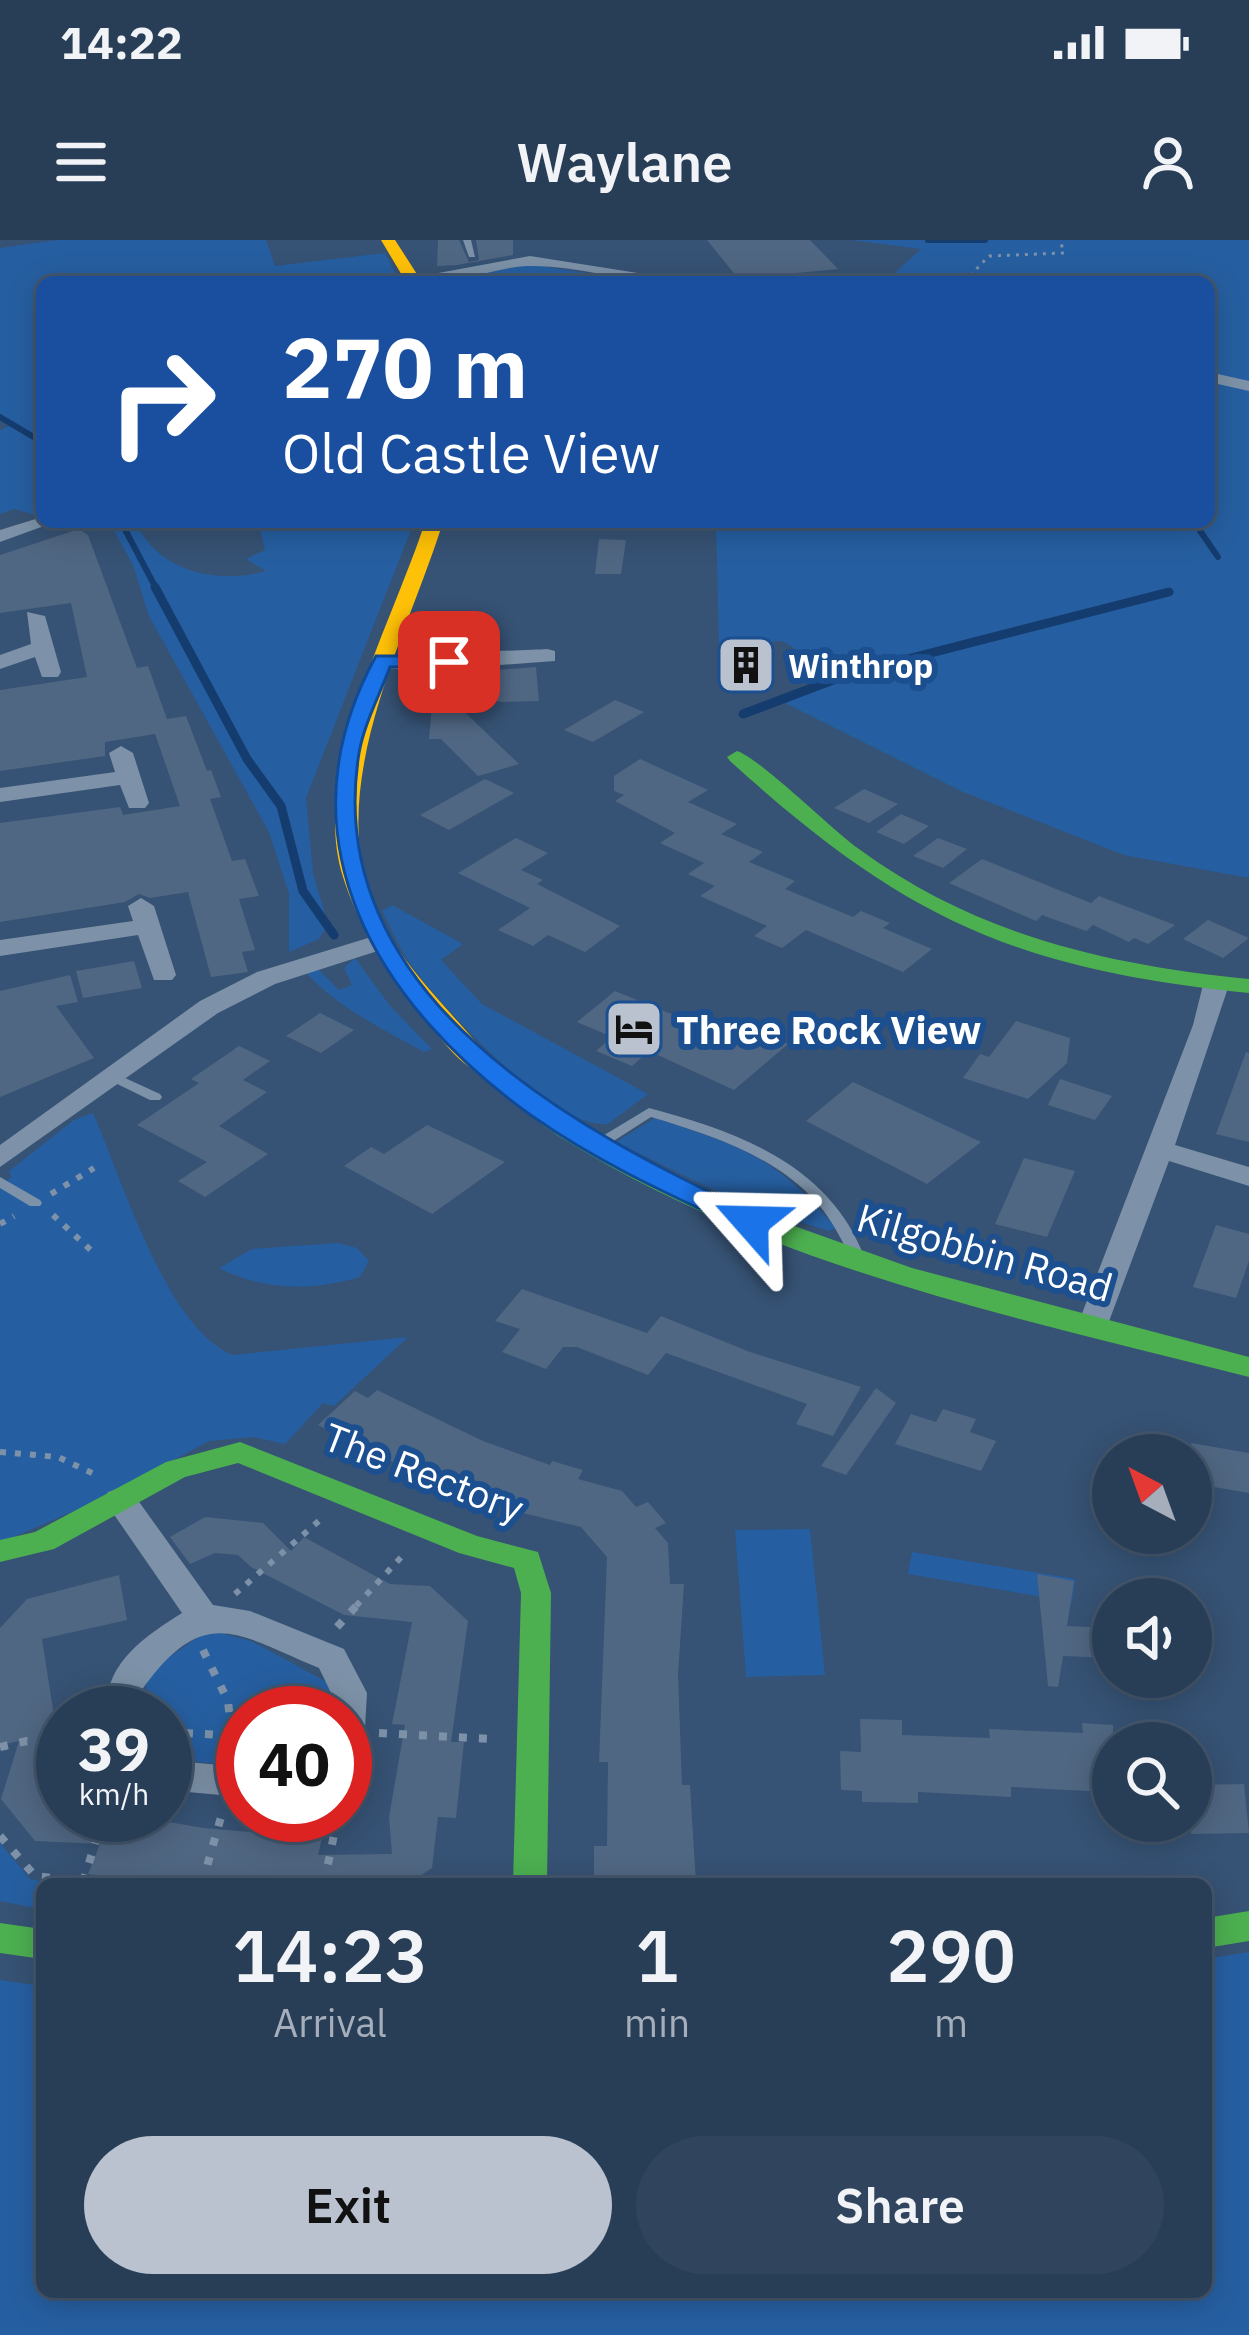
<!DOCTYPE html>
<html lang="en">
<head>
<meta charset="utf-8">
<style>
  body { margin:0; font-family:"IBM Plex Sans",sans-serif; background:#30455d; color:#f1f3f6; height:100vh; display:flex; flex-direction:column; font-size:45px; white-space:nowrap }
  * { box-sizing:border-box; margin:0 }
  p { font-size:39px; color:#a5aeba }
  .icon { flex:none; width:66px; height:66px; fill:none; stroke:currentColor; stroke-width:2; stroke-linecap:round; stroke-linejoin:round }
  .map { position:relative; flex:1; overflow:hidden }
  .panel { position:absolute; left:36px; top:1638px; width:1176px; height:420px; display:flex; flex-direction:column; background:#283e57; border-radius:18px; box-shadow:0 6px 30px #0003,0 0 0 3px #44576d }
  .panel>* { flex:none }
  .top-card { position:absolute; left:36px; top:36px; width:1179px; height:252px; border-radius:18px; box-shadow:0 6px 30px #0003,0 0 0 3px #44576d; background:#1a4fa0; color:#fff; overflow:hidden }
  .needle { width:78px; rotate:319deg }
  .tools { position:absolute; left:1092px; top:1194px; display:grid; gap:24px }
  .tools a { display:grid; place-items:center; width:120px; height:120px; border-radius:50%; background:#283e57; box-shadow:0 6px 30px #0003,0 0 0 3px #44576d; font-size:60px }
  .speed { position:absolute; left:36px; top:1446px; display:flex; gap:24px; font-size:60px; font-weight:700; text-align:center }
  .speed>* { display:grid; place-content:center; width:156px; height:156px; border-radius:50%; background:#283e57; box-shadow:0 6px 30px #0003,0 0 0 3px #44576d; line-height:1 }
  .speed small { font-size:30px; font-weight:400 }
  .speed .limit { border:18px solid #d22; background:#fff; color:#111 }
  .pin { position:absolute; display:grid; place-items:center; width:102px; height:102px; color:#fff; margin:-51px; border-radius:24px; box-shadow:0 6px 18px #0006 }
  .me { position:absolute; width:132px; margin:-66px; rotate:295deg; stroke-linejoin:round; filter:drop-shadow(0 0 9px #0008) }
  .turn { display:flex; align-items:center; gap:42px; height:252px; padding:0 48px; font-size:54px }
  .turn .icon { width:156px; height:156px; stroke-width:2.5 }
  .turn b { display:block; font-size:84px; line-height:102px }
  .eta { display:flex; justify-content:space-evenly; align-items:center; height:204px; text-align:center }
  .eta b { font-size:72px; font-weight:600; line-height:84px }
  .action { display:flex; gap:24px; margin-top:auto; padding:24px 48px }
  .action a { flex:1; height:138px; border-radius:72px; background:#b9c2ce; color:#111; font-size:48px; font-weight:600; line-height:138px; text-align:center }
  .action a+a { background:#30455d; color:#f1f3f6 }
  .status { display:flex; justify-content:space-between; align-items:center; height:84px; padding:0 60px; background:#283e57; direction:ltr }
  .status svg { height:33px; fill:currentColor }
  header { display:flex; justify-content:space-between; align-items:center; height:156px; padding:0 48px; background:#283e57; font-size:54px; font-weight:600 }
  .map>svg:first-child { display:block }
  .green { fill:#265fa1 }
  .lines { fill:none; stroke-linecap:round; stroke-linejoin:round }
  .stream-far1 { stroke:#153c6e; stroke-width:6 }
  .stream { stroke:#153c6e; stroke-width:9 }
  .building { fill:#506783 }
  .path-far2 { stroke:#7d92a8; stroke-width:3; stroke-dasharray:3 6; stroke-linecap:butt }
  .path-far1 { stroke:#7d92a8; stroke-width:6; stroke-dasharray:6 9; stroke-linecap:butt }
  .path { stroke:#7d92a8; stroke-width:8; stroke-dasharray:8 12; stroke-linecap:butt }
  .lane { fill:#7d92a8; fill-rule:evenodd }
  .street { fill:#7d92a8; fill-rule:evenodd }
  .fast { fill:#4caf50; fill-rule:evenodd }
  .slow { fill:#ffc107; fill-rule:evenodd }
  .route { fill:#1a73e8; stroke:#114b97; stroke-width:3 }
  .labels { text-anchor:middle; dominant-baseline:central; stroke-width:12; stroke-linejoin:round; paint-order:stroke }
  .far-poi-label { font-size:33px; font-weight:bold; fill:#fff; stroke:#1b4f8f; text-anchor:start }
  .poi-label { font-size:39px; font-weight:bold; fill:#fff; stroke:#1b4f8f; text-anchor:start }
  .street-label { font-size:39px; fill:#fff; stroke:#1b4f8f }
</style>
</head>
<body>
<div class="status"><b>14:22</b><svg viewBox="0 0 49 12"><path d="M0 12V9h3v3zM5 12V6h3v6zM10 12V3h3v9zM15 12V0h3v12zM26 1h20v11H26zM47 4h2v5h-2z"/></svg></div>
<header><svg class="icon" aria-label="menu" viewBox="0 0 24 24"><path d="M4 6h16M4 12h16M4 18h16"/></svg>Waylane<svg class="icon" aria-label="person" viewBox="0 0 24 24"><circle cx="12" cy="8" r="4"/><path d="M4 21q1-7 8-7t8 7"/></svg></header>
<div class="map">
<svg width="1249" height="2095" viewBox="0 0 1249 2095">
  <rect width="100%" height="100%" fill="#365274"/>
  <g class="green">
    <polygon points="57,0 266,0 275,26 385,13 396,34 339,42 42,42 42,277 14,269 0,274 0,190 9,186 0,180 0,8"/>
    <polygon points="851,0 1249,0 1249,638 1124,615 963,552 779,460 840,435 782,401 719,405 716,282 1209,282 1209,42 885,42 921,9"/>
    <polygon points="514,22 648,42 429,42"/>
    <path d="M109,282H136C157,331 216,345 266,331L246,319L265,310L260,289L280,282H414L306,558L313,633L328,684L319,699L289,712V654L269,592L149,376L133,325Z"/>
    <path d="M392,665L463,704L441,720L482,764L648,854L608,884C556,891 445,770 414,729C401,712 392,690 382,671Z"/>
    <path d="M355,718L391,767L432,809L424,812C381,788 334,766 302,728L315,726L339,750L352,745L344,728Z"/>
    <path d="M93,873C122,938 166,1089 233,1115L408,1097L334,1166L323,1163L285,1204L253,1197L209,1201L104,1258L0,1303V946L11,937L9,931L74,880Z"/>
    <path d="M655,878C745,908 773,915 836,988L829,991L738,962L616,902Z"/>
    <path d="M338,1003L357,1008L369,1021L360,1037C312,1051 264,1051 219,1028L252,1009Z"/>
    <polygon points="810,1289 825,1435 746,1437 735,1290"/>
    <polygon points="912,1312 1075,1339 1072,1362 908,1334"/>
    <polygon points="209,1390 251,1401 325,1441 330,1450 326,1473 243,1473 243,1528 165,1517 165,1473 150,1473 144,1434"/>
    <polygon points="0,1603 30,1639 45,1642 35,1668 0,1661"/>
    <polygon points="1249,1712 1249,2095 0,2095 0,1740 42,1746 42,2052 1206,2052 1206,1719"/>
  </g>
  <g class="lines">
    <g class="stream-far1">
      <polyline points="928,0 985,0"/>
      <polyline points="0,177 42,202"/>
      <polyline points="121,282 157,350"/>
      <polyline points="1194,282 1218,317"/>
    </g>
    <g class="stream">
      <polyline points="155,347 247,519 281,566 303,651 334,695"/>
      <polyline points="743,474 849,434 1169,352"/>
    </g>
  </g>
  <g class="building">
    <polygon points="438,0 459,0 469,22 479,20 476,0 513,0 513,15 457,25 437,26"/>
    <polygon points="707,0 810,0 838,29 776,35 781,42 741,42"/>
    <polygon points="79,289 88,295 137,428 148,426 167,479 186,476 207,531 211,530 221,557 210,559 232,621 245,619 259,656 239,659 255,710 242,712 248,732 211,737 188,652 150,658 139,654 125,662 0,682 0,583 120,567 123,575 180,566 155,494 105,502 105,516 0,531 0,450 87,437 71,363 0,373 0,315"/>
    <polygon points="599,299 626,300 621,334 595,334"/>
    <polygon points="536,427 539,461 500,462 437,435"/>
    <polygon points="434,442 475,482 519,524 478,536 441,499 429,499"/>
    <polygon points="615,460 644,472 593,502 564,490"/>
    <polygon points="640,519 708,550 688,562 737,584 721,594 763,612 749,622 795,641 785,649 853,677 861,671 890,683 883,688 932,709 903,732 806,690 782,708 754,696 767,686 700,656 715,646 688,634 704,623 660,603 675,593 615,561 624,555 614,551 614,536"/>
    <polygon points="485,539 514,553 449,590 420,575"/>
    <polygon points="864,549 898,564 869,583 834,568"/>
    <polygon points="901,574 929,586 904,604 876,592"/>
    <polygon points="516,598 548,613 521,630 543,640 537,644 620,686 585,712 548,695 533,706 498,690 530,668 458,633"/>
    <polygon points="938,598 967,609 943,628 913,616"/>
    <polygon points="982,619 1091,663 1099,656 1175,685 1148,704 1134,698 1129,702 1093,685 1086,691 1042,675 1036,681 949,643"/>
    <polygon points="1208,680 1249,698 1223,718 1183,699"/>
    <polygon points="134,721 142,748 83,758 76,731"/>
    <polygon points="70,735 78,762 56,766 94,818 0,857 0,751"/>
    <polygon points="615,751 713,791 730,778 788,804 734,850 649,811 632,826 596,811 612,797 577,782"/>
    <polygon points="320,773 354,790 321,813 286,796"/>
    <polygon points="1016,781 1070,798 1067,823 1028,859 963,838 980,814 989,817"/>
    <polygon points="239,806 270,821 243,840 267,852 219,886 268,914 205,957 178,941 207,922 137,885 199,843 191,839"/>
    <polygon points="1246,812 1249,813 1249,902 1216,894"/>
    <polygon points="1060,839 1112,856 1095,880 1048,865"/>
    <polygon points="853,842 981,902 927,944 806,881"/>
    <polygon points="427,885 505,922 432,974 344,926 371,907 384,914"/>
    <polygon points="1024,918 1075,931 1047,997 995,984"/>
    <polygon points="1216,985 1249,994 1249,1021 1236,1058 1193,1047"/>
    <polygon points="522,1049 647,1093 661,1076 750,1112 861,1147 833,1196 796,1184 807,1164 666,1113 648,1135 577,1107 563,1107 546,1129 502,1112 520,1089 495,1081"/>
    <polygon points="876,1148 896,1163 846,1235 821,1226"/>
    <polygon points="377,1150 483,1201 550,1225 552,1221 583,1230 578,1239 622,1251 636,1267 648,1262 666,1283 655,1288 668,1303 670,1344 684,1344 678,1435 682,1545 690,1545 696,1644 594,1644 594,1606 607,1606 608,1522 599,1522 607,1317 581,1287 497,1267 440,1245 318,1185 355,1151 368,1158"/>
    <polygon points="943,1169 976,1179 970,1192 996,1201 981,1231 895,1204 911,1174 936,1182"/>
    <polygon points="1191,1203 1249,1213 1249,1253 1191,1243"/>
    <polygon points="205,1277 263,1283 291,1311 304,1297 390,1344 430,1346 468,1381 451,1502 464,1502 456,1578 438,1577 432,1628 408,1644 164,1644 88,1634 100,1604 35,1601 1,1559 19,1501 0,1505 0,1388 27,1359 119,1335 127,1380 42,1399 60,1514 53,1543 63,1555 63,1575 130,1575 203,1588 322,1598 318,1615 392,1614 389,1577 405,1485 392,1484 412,1382 344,1375 251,1327 238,1315 215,1313 190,1324 170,1297"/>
    <polygon points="1037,1334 1074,1341 1067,1386 1113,1388 1113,1418 1063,1416 1058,1447 1048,1446"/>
    <polygon points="860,1479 902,1480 902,1495 990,1498 989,1489 1083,1493 1082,1483 1113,1485 1113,1534 1104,1534 1106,1552 1011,1547 1011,1557 918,1552 918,1563 862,1562 862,1551 841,1550 840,1511 861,1512"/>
    <polygon points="1244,1544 1249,1593 1191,1594 1191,1545"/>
  </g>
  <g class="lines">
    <polyline class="path-far2" points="964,42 989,16 1064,13 1060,0"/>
    <g class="path-far1">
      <polyline points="51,954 94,928"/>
      <polyline points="53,975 96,1015"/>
      <polyline points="0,984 14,976"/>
      <polyline points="0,1212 58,1217 94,1234"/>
      <polyline points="235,1354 320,1280"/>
      <polyline points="356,1366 405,1313"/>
    </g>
    <g class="path">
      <polyline points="337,1387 359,1363"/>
      <polyline points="203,1410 228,1461 233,1510"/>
      <polyline points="165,1492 243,1496"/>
      <polyline points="379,1493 491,1499"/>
      <polyline points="0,1507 27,1501 63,1504"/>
      <polyline points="0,1596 35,1636 105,1644"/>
      <polyline points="83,1642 104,1575"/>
      <polyline points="202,1644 223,1570"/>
      <polyline points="324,1644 338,1575"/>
    </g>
    <g class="lane">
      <polygon points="463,0 471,0 475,17 469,17"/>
      <polygon points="112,832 160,854 162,857 160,860 150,860 107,839 105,836"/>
      <path d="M649,868C724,888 805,915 848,984C855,995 860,1007 865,1018L863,1021H853C842,1002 833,981 818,964C776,916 711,895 651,877L601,909H591L589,906L591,903Z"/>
      <polygon points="0,937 40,960 42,963 40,966 30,966 0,948"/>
    </g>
    <g class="street">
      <path d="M530,16L663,37L671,42C623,42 575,25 528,26C490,27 440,52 406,39Z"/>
      <polygon points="1209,132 1249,141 1249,151 1209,142"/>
      <polygon points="42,277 42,282 55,282 0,302 0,290"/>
      <polygon points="27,372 45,376 61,432 58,437 42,437 35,417 0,429 0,415 31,404"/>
      <path d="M547,409L555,411V421L431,430L426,460L415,467L404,460L409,430L383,428L372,421C382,413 521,411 547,409Z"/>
      <polygon points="121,506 133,513 149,563 145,568 129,568 120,545 0,562 0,548 115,532 109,513"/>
      <polygon points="141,658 154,666 176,735 172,740 154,740 138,695 0,716 0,700 133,681 128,666"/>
      <polygon points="381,694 390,697 390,707 275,744 218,773 0,927 0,905 200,761 257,732"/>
      <polygon points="1216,737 1229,745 1175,905 1249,927 1249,946 1169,921 1108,1084 1104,1091 1082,1091 1078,1084 1193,785 1203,745"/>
      <path d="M120,1248L132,1252L213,1365L250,1371L344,1409L367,1453L363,1522L358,1532L345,1537V1473H330L331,1453L319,1428C235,1393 204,1363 141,1451L143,1473H107C103,1424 144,1397 182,1373L104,1260L108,1252Z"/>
      <polygon points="165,1520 243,1527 243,1557 165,1550"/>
    </g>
    <g class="fast">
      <path d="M737,511C761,519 831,589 859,609C976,695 1108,725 1249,739V753C1015,729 904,679 730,521L727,517Z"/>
      <path d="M486,821L583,888L744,968L912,1028L1249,1117V1137C1015,1077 764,1026 557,895C529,877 504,854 477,833L474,828Z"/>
      <polygon points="240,1202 477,1296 538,1312 551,1353 547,1644 513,1644 521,1353 514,1328 459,1313 238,1223 185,1237 54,1309 0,1322 0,1300 35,1292 166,1222"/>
      <polygon points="1249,1671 1249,1701 1206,1708 1206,1678"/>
      <polygon points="0,1683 42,1689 42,1719 0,1713"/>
    </g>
    <g class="slow">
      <polygon points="381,0 395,0 422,42 406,42"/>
      <path d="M425,282H443C404,407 311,567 388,694C419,744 462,783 498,828L486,835C456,827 428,781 410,757C382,719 357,682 343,637C309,531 393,382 425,282Z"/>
    </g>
  </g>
  <path class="route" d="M376,416H449L459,422L449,427H390C380,454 364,484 359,513C320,756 577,891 760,976V988H741C670,955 597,922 532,876C378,766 275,600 376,416Z"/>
  <defs>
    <symbol id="building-square" viewBox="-11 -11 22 22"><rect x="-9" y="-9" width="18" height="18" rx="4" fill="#b9c2ce" stroke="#1b4f8f"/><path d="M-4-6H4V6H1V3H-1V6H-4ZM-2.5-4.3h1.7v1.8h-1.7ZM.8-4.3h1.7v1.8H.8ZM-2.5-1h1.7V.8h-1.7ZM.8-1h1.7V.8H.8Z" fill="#111"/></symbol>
    <symbol id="hotel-square" viewBox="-11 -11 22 22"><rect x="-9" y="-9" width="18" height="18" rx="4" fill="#b9c2ce" stroke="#1b4f8f"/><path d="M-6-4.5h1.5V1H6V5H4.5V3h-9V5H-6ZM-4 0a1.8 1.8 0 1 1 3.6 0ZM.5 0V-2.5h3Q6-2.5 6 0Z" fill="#111"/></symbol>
  </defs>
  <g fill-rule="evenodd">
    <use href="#building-square" x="713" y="392" width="66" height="66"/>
    <use href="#hotel-square" x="601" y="756" width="66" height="66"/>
  </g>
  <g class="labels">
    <g class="far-poi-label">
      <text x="788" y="425">Winthrop</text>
    </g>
    <g class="poi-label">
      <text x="676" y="789">Three Rock View</text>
    </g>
    <g class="street-label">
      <text transform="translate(985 1012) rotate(16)">Kilgobbin Road</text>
      <text transform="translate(424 1232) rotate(21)">The Rectory</text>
    </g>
  </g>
</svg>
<div class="tools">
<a><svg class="needle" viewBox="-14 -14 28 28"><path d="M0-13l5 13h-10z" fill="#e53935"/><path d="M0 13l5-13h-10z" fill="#a5aeba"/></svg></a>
<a><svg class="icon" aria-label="sound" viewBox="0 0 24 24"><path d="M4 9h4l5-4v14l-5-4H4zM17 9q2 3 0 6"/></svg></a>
<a><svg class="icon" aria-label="search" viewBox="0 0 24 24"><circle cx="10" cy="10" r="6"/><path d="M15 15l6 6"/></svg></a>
</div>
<div class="speed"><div>39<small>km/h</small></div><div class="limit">40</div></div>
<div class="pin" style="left:449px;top:422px;background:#d93025"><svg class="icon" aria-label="arrive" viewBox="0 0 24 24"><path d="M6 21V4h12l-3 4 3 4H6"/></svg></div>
<svg class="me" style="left:751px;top:982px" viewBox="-20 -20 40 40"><path d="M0-17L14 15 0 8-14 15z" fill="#1a73e8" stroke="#fff" stroke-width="4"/></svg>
<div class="top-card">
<div class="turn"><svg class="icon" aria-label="right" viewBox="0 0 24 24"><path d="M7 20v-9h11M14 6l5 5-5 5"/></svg><div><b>270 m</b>Old Castle View</div></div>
</div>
<section class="panel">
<div class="eta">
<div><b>14:23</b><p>Arrival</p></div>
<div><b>1</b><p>min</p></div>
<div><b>290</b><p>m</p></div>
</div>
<div class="action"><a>Exit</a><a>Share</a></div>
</section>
</div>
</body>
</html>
